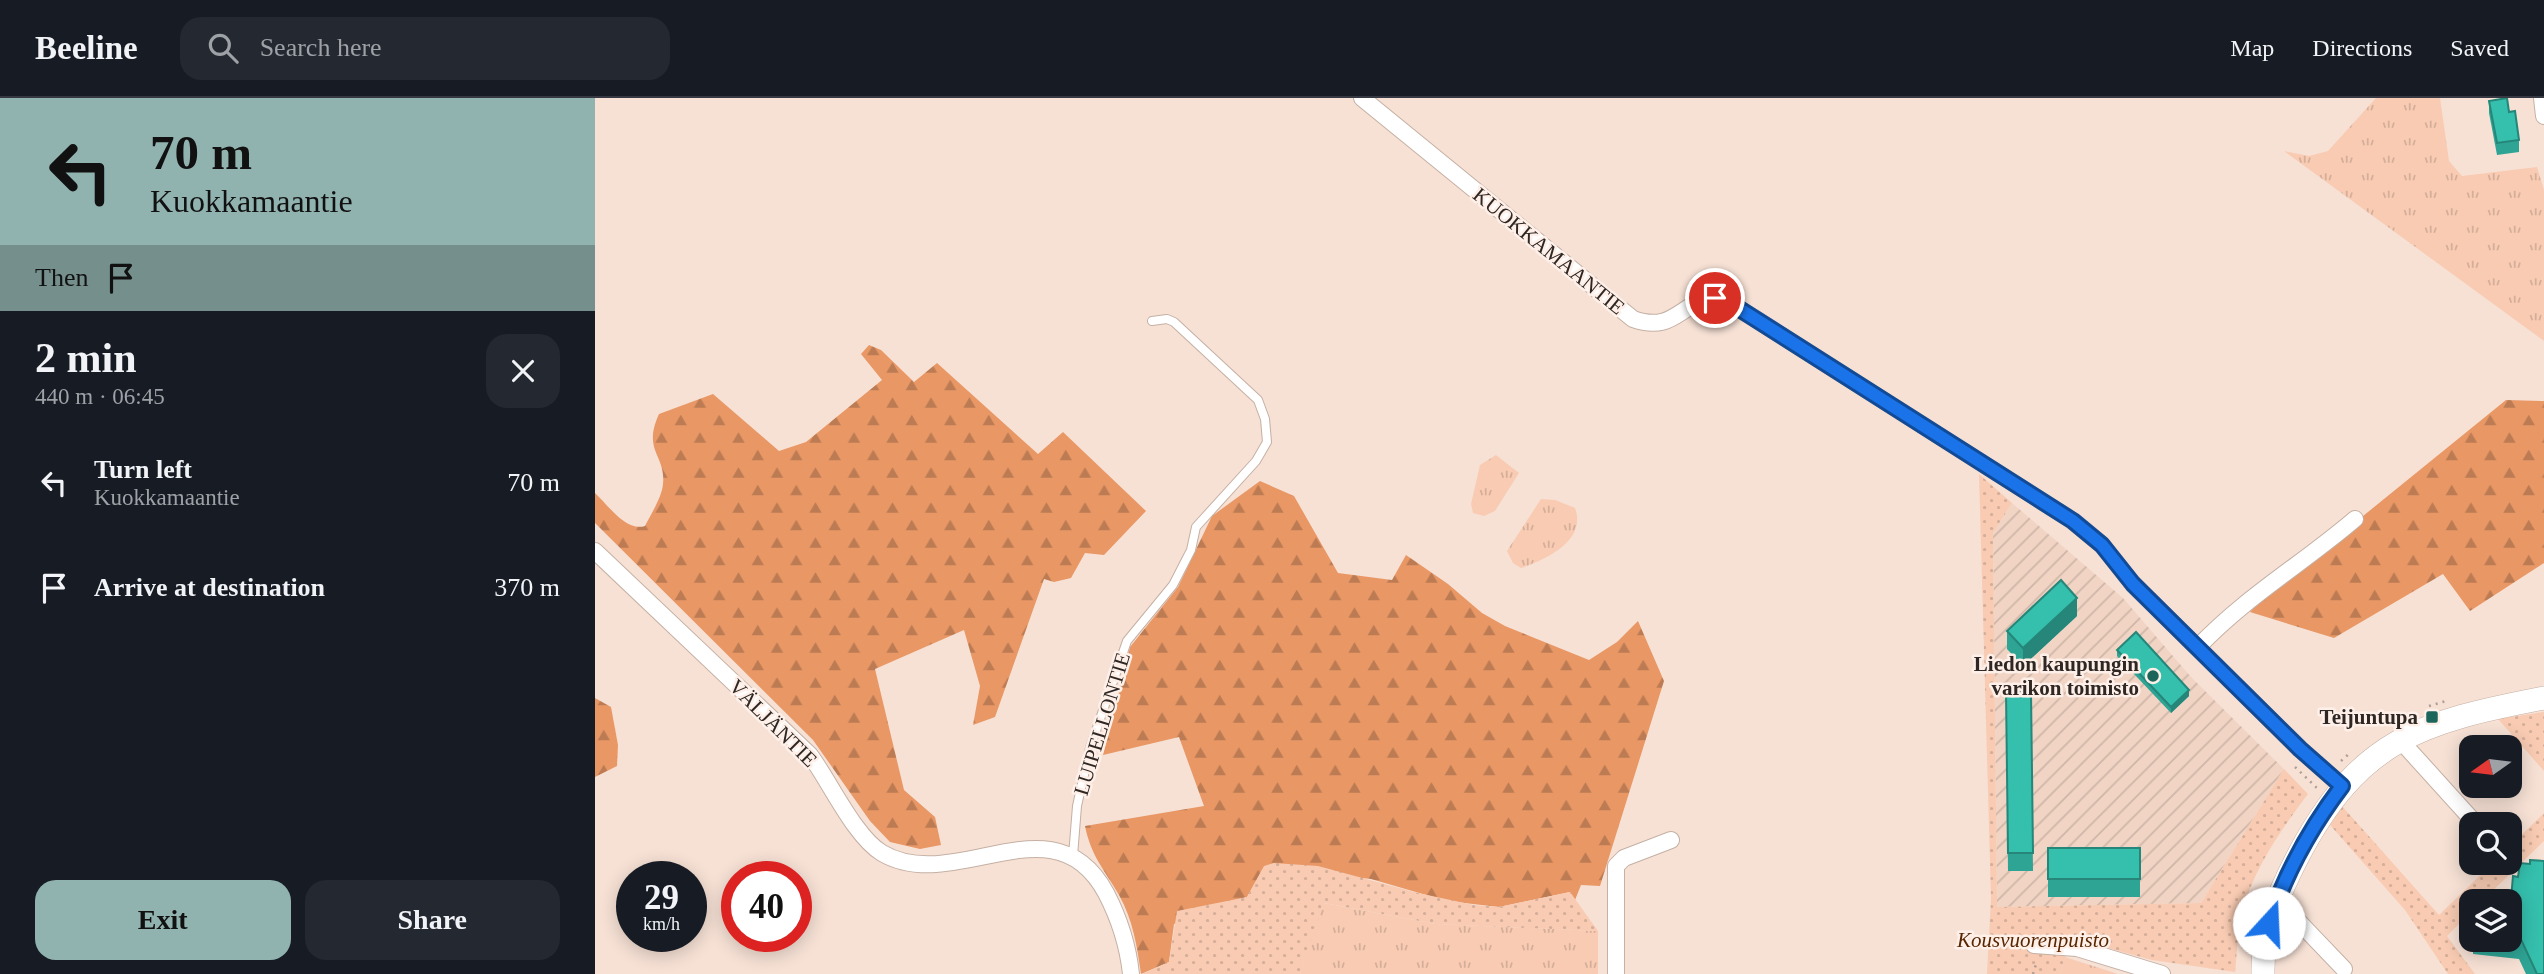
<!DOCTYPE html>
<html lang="en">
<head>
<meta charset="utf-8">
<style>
  body { margin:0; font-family:Georgia,serif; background:#242831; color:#f1f3f6; height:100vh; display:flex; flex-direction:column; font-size:26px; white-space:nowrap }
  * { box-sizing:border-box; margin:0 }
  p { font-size:23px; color:#9ea1a6 }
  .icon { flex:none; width:38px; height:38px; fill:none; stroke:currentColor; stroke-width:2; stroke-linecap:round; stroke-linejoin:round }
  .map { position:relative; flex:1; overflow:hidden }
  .drawer { display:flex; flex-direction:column; background:#171b24; width:595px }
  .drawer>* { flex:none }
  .banner { background:#91b3b0; color:#111; overflow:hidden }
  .needle { width:46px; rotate:256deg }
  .controls { position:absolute; left:1864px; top:637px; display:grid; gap:14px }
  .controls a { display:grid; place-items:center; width:63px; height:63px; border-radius:14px; background:#171b24; box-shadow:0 4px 18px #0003; font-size:35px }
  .speed { position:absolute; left:21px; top:763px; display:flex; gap:14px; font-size:35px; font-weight:700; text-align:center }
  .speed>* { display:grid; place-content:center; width:91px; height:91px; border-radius:50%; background:#171b24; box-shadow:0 4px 18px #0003; line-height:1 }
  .speed small { font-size:18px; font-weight:400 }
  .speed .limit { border:10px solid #d22; background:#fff; color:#111 }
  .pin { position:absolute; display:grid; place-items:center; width:60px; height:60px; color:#fff; margin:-30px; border:4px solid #fff; border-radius:50%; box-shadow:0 2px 7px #0007 }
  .me { position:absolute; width:77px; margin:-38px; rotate:20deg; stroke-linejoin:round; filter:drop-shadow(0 0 5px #0008) }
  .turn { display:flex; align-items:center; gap:24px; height:147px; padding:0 35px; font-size:32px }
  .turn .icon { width:91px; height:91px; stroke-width:2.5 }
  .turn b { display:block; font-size:49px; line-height:60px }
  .then { display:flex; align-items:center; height:66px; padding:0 35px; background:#0003; gap:14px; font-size:26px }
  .round { display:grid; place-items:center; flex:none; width:74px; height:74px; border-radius:21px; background:#242831 }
  .head { display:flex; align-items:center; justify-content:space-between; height:119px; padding:0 35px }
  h1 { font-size:42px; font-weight:700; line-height:52px }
  .button { display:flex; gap:14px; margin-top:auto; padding:14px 35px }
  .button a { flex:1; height:80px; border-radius:21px; background:#91b3b0; color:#111; font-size:28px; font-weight:700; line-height:80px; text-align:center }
  .button a+a { background:#242831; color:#f1f3f6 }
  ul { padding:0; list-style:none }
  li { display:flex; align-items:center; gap:21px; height:105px; padding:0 35px }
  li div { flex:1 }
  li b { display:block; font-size:26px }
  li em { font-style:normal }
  header { display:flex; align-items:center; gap:42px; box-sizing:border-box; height:98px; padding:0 35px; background:#171b24; border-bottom:2px solid #363941 }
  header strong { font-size:33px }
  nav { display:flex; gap:38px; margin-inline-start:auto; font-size:24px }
  .search { width:490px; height:63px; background:#242831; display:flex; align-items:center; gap:18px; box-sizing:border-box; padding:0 24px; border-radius:21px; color:#9ea1a6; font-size:26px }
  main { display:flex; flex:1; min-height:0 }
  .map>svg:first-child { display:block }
  .industrial { fill:url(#industrial-furrows) }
  .grass { fill:url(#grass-tufts) }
  .forest { fill:url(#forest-firs) }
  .park { fill:url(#park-dots) }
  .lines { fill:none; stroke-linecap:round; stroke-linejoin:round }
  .lane-casing { stroke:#c5b0a4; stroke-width:10 }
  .street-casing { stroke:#c5b0a4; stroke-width:18 }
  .secondary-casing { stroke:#c5b0a4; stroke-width:24 }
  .path { stroke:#af9e95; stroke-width:2.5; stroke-dasharray:2 5; stroke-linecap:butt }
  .lane { stroke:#fff; stroke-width:8 }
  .street { stroke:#fff; stroke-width:16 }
  .secondary { stroke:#fff; stroke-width:23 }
  .wall { fill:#2ea495 }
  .shaded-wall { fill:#258679 }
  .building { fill:#35bfad; stroke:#258679; stroke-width:2 }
  .route-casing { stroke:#114b97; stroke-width:18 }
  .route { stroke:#1a73e8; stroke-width:12 }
  .poi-dot { fill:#1b655b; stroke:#fef0e9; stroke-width:2.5 }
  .labels { text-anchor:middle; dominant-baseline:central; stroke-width:5; stroke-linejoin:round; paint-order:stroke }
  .street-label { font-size:21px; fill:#2f2723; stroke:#fef0e9 }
  .poi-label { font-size:21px; font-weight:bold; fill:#2f2723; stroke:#fef0e9; text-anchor:end }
  .park-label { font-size:21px; font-style:italic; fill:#582500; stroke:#fef0e9 }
</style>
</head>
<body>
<header>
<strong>Beeline</strong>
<div class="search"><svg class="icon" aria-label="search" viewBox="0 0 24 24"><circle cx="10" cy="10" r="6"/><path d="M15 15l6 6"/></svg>Search here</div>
<nav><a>Map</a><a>Directions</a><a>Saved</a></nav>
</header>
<main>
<section class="drawer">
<div class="banner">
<div class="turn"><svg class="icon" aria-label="left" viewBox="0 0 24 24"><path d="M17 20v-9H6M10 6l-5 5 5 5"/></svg><div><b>70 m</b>Kuokkamaantie</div></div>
<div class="then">Then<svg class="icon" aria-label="arrive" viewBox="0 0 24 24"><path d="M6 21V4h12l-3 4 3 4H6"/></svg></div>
</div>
<div class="head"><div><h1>2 min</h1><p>440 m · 06:45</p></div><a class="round"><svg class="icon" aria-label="close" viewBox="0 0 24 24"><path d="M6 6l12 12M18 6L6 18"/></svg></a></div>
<ul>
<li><svg class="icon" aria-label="left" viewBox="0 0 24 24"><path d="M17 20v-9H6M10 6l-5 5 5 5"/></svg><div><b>Turn left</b><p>Kuokkamaantie</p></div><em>70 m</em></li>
<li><svg class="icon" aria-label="arrive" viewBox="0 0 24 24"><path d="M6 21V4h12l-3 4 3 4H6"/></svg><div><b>Arrive at destination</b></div><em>370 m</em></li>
</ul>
<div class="button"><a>Exit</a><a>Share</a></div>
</section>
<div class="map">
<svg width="1949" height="876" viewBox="0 0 1949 876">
  <defs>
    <pattern id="industrial-furrows" width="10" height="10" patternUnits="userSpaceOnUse" patternTransform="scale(1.75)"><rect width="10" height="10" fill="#f1d4c4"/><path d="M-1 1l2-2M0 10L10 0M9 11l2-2" fill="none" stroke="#cfb6a8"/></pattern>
    <pattern id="grass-tufts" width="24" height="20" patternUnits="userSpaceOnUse" patternTransform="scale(1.75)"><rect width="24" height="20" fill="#f8cbb2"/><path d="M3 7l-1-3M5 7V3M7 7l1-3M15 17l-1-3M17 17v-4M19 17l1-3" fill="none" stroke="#d5ae99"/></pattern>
    <pattern id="forest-firs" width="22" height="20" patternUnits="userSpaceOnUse" patternTransform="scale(1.75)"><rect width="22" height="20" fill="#e89765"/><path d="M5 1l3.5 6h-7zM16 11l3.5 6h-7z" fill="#bc7b53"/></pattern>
    <pattern id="park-dots" width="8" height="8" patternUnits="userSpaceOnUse" patternTransform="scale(1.75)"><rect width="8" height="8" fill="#f8cbb2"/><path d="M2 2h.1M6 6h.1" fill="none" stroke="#d5ae99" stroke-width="1.8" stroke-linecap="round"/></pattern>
  </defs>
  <rect width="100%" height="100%" fill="#f7e1d5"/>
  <polygon class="industrial" points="1417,405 1528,500 1596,579 1689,671 1606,805 1402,809 1398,435"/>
  <g class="grass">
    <polygon points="1781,0 1845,0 1854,63 1867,78 1942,69 1949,92 1949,243 1689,53 1714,58 1733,53"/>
    <polygon points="901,357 924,375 900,413 889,418 878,415 876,406 885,367"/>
    <path d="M946,401L960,402L980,410C992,442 952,461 926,470L918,465L912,453Z"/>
    <polygon points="728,805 841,826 1003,833 1003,876 705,876"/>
    <polygon points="1470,859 1523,876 1465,876"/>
  </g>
  <g class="forest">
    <path d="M274,247L286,252L319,284L342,265L443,356L468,334L551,413L509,457L490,455L476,480L459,484L449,481L400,619L378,627L385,588L369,532L280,571L309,692L340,719L346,747L325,751L295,744L275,723L218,642L0,425V395C13,407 31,434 50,428C56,416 67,399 68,386C71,357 47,353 64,316L118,296L184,353L211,344L287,282L266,256Z"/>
    <polygon points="1911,302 1949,303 1949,465 1875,513 1848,476 1739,540 1655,514 1667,500"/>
    <path d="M665,383L699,398L743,475L797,482L811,457L853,486L887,515L910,528L994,562L1022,544L1043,523L1069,583L1005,788L986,787L980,802L975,794L904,809L852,803L776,781L669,769L652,799L579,826L574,864L546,876C542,848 538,822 524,797C509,771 496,758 490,728L609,708L584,639L508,657L535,549L583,489L617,418Z"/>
    <polygon points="0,600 16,609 23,647 22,668 0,679"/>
  </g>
  <g class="park">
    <path d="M1384,376L1417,405L1398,435L1402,809L1606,805L1689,671L1713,696C1685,733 1654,777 1645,825C1642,841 1642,858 1640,874L1557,862L1476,840L1465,876H1392L1396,800Z"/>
    <polygon points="1949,614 1949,673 1903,621"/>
    <polygon points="1747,708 1844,817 1898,765 1914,765 1915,748 1949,715 1949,743 1887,803 1876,803 1876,814 1852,838 1880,876 1853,876 1810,812 1735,727"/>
    <polygon points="679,765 723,768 823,795 879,807 904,809 975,794 1003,833 841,826 729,805 705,876 547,876 574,864 582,813 652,799 669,768"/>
  </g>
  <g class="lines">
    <defs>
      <polyline id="lane" points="478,758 482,708 495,650 532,543 578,487 596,452 601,429 661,363 672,344 670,321 663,302 579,224 572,221 557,223"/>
      <g id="street">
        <path d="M767,0L1038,221C1086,238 1086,193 1132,203L1478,423L1507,447L1538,486L1705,651L1747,688"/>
        <polyline points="1947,0 1949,18"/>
        <path d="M0,453L215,657C235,684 260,739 287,755C360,798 459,698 511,795C524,820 533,848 536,876"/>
        <path d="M1603,549C1653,497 1706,467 1760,421"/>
        <polyline points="1805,642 1881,726"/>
        <polyline points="1682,801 1749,871"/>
        <polyline points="1439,847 1482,850 1567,876"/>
        <polyline points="1021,876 1021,768 1029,760 1076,742"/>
      </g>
      <path id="secondary" d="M1668,876C1667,834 1683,797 1702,760C1764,641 1825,624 1949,600"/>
    </defs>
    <use href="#lane" class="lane-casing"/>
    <use href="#street" class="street-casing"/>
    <use href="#secondary" class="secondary-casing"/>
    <g class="path">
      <polyline points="1834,608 1851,603"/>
      <polyline points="1746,663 1756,654"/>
      <polyline points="1700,669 1723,691"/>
      <polyline points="1438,876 1442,863"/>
    </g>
    <use href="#lane" class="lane"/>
    <use href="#street" class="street"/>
    <use href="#secondary" class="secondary"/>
  </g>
  <g class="wall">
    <polygon points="1894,3 1914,14 1924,42 1924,54 1902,57 1894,15"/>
    <polygon points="1482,518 1428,568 1412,551 1412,533"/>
    <polygon points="1522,552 1594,598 1576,615 1522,558"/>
    <polygon points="1411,594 1436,594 1438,773 1413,773"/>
    <rect x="1453" y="750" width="92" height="49"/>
    <polygon points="1914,803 1949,876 1931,876 1924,861 1878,856 1878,842 1914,842"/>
  </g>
  <g class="shaded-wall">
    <polygon points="1482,500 1482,518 1428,568 1428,550"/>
    <polygon points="1594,592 1594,598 1576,615 1576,609"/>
  </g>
  <g class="building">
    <polygon points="1912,0 1914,14 1920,13 1924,42 1902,45 1894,3"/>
    <polygon points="1466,482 1482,500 1428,550 1412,533"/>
    <polygon points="1541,534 1594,592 1576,609 1522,552"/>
    <polygon points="1411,594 1436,594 1438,755 1413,755"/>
    <rect x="1453" y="750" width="92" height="31"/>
    <polygon points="1935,762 1949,763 1949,876 1942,876 1924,837 1914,836 1914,803 1894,803 1894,798 1916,801 1918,778 1923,779 1925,765 1935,766"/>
  </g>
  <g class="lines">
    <defs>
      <path id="route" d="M1120,200L1132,203L1478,423L1507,447L1538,486L1705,651L1747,688C1716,729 1690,776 1674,825"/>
    </defs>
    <use href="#route" class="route-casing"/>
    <use href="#route" class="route"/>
  </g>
  <g class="poi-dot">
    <circle cx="1558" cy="578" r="7"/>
    <rect x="1830" y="612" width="14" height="14" rx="3.5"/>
  </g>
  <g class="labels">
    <g class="street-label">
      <text transform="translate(954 153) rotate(39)">KUOKKAMAANTIE</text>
      <text transform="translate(178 625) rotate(45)">VÄLJÄNTIE</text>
      <text transform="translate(507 626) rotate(-73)">LUIPELLONTIE</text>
    </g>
    <g class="poi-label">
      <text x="1544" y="566">Liedon kaupungin<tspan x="1544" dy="24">varikon toimisto</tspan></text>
      <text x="1823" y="619">Teijuntupa</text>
    </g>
    <g class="park-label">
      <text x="1438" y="842">Kousvuorenpuisto</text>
    </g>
  </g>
</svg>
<div class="controls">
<a><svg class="needle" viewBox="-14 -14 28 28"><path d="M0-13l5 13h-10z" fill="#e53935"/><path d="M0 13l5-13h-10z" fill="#9ea1a6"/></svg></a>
<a><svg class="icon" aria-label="search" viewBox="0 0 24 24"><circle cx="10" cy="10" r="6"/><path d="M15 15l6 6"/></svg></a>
<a><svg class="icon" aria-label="layers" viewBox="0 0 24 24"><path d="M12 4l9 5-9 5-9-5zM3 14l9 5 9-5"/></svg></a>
</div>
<div class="speed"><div>29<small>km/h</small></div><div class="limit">40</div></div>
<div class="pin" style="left:1120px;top:200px;background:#d93025"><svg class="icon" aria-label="arrive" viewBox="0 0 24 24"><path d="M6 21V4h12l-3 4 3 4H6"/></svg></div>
<svg class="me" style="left:1674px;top:825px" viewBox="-20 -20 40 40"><circle r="19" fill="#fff"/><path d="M0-13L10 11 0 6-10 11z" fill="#1a73e8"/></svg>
</div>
</main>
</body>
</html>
